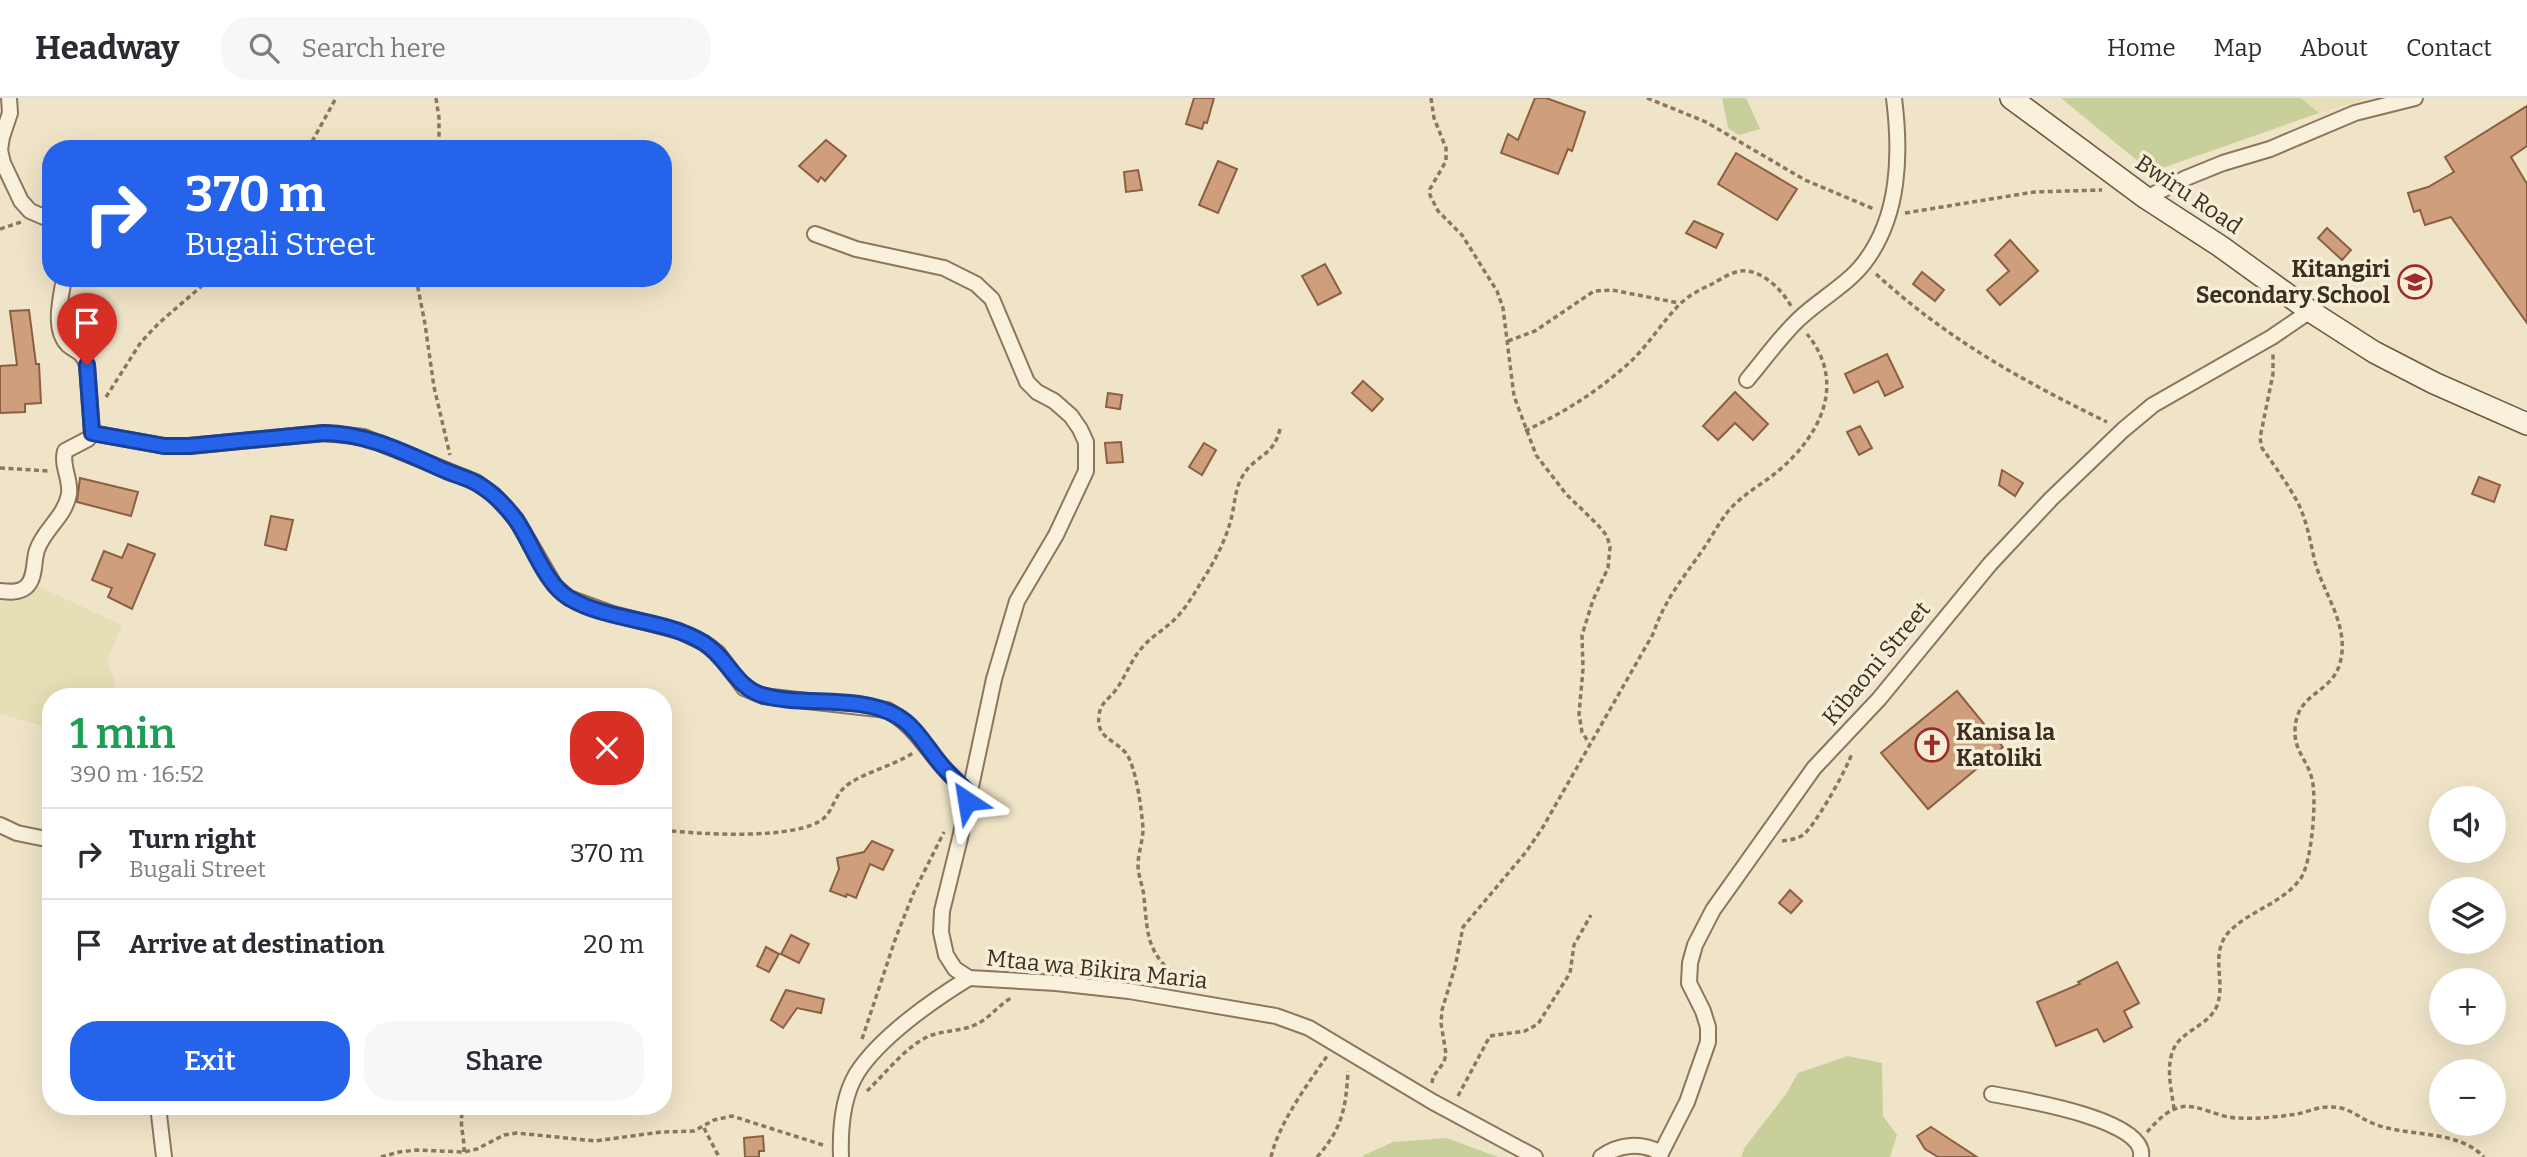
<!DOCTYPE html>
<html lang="en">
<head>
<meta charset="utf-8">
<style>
  body { margin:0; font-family:Bitter,serif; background:#f7f7f7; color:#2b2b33; height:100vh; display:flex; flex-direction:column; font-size:26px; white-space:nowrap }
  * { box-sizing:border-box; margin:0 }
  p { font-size:23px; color:#7c7c81 }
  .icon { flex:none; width:38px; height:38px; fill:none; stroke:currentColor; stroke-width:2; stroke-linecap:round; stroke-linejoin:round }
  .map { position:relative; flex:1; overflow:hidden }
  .drawer { position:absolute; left:42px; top:590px; width:630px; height:427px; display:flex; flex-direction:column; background:#fff; border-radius:28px; box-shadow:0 7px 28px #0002 }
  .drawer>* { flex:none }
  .top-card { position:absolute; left:42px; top:42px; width:630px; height:147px; border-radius:28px; box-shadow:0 7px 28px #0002; background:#2563eb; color:#fff; overflow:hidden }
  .controls { position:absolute; left:2429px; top:688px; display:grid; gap:14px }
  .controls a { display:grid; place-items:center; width:77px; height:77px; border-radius:50%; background:#fff; box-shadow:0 7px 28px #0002; font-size:35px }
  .pin { position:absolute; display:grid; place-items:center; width:60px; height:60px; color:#fff; margin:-72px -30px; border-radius:50% 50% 50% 0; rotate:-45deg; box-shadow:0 0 7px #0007 }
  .pin .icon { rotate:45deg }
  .me { position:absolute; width:77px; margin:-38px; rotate:327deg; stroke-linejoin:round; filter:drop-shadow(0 0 5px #0008) }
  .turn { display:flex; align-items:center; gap:24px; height:147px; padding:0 28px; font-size:32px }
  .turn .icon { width:91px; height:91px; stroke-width:2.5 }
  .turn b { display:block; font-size:49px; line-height:60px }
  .round { display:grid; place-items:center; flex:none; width:74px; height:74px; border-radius:28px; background:#f7f7f7 }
  .head { display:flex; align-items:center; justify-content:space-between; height:119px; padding:0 28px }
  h1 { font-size:42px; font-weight:600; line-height:52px; color:#1e9e55 }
  .cta { display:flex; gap:14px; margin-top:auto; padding:14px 28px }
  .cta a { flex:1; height:80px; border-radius:28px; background:#2563eb; color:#fff; font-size:28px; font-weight:600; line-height:80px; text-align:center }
  .cta a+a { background:#f7f7f7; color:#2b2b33 }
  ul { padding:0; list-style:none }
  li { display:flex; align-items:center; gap:21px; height:91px; padding:0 28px; border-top:2px solid #e1e1e2 }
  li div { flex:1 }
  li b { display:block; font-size:26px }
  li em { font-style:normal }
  header { display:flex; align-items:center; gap:42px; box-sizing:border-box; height:98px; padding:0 35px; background:#fff; border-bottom:2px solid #e1e1e2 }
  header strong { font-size:33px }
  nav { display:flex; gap:38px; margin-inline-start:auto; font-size:24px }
  .search { width:490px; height:63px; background:#f7f7f7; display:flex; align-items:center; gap:18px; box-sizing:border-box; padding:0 24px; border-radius:28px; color:#7c7c81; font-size:26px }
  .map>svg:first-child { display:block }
  .farmland { fill:#e6deb5 }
  .green { fill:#c9cf9b }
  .building { fill:#cf9f7d; stroke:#8d5f41; stroke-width:2 }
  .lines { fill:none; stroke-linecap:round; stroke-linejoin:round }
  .street-casing { stroke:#8d765c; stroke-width:18 }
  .secondary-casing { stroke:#6f573f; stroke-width:24 }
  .path { stroke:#8d765c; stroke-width:3.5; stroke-dasharray:5 3.5; stroke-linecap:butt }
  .street { stroke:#faf1dc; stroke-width:14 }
  .secondary { stroke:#faf1dc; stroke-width:21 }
  .route-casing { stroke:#184099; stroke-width:18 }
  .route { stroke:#2563eb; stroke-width:12 }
  .labels { text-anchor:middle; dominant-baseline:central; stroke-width:7; stroke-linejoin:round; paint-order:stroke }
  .street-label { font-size:23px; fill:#3d2e20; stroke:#f7eed8 }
  .poi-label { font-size:23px; font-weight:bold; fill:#3d2e20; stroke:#f7eed8; text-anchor:end }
</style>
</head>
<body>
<header>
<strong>Headway</strong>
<div class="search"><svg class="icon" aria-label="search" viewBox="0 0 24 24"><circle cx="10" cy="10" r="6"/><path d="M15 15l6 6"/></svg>Search here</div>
<nav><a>Home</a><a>Map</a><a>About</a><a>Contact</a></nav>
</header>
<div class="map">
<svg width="2527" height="1059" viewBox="0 0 2527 1059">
  <rect width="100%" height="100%" fill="#f0e4c8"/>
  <g class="farmland">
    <polygon points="2301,0 2369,0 2319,15"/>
    <polygon points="33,486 122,527 107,562 116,587 108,598 51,598 51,630 0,616 0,504 24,501"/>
  </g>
  <g class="green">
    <polygon points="1722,0 1746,0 1760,31 1739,37 1728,30"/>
    <polygon points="2061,0 2301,0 2319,15 2151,74"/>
    <polygon points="1848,958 1882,965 1883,1018 1897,1037 1890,1059 1741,1059 1745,1049 1786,996 1798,975"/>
    <polygon points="1447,1040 1498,1059 1363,1059 1364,1057 1393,1044"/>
  </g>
  <g class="building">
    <polygon points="1194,0 1214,0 1207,25 1204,24 1202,31 1186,26"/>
    <polygon points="1535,0 1546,0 1585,14 1572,53 1568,51 1558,76 1501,55 1508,36 1518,42"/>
    <polygon points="2527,8 2527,48 2511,59 2527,86 2527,225 2451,119 2425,127 2420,112 2414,114 2408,95 2428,89 2454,74 2445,59"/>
    <polygon points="826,42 846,58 825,83 821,79 818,84 799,68"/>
    <polygon points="1736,55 1797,91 1777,122 1718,86"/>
    <polygon points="1218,63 1237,71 1218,115 1199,107"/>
    <polygon points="1138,72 1142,92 1126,94 1124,74"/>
    <polygon points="1694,123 1723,136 1716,150 1686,135"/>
    <polygon points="2327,130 2351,152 2342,162 2318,140"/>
    <polygon points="2010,142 2038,173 2000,207 1987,192 2009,173 1995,157"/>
    <polygon points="1325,166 1341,195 1318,207 1302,178"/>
    <polygon points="1922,174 1944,192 1935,203 1913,186"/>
    <polygon points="29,212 36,266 39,266 41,305 25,306 25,314 0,315 0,268 17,267 10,213"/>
    <polygon points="1887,256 1903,289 1885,298 1878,283 1854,295 1845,276"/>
    <polygon points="1363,283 1383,301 1372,313 1352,295"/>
    <polygon points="1735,294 1768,326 1753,342 1735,325 1718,342 1703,328"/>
    <polygon points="1108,295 1122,297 1120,311 1106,309"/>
    <polygon points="1860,328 1872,350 1859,357 1847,334"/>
    <polygon points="1121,344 1123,364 1107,365 1105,345"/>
    <polygon points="1204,345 1216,352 1202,377 1189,369"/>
    <polygon points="2002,372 2023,385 2015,398 1999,387"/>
    <polygon points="2479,379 2500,387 2494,404 2472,396"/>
    <polygon points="80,380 138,394 131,418 77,404"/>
    <polygon points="271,418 293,422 286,452 265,447"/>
    <polygon points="128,446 155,456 132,511 108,499 112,490 92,482 104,453 122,460"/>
    <polygon points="1957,593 2003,649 1928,711 1881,655"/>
    <polygon points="872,743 893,752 883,772 870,766 856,800 847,796 846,799 830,793 839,771 837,760 864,754"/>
    <polygon points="1790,792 1802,803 1791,815 1779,805"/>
    <polygon points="791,837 809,846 799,865 781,856"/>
    <polygon points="766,849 779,856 769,874 757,868"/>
    <polygon points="2117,864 2139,905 2124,913 2132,929 2104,944 2097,931 2056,948 2037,904 2080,886 2078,884"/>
    <polygon points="786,892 824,901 821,915 797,910 783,930 771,922"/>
    <polygon points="1931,1029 1977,1059 1938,1059 1925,1051 1917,1038"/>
    <polygon points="763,1038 764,1053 759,1053 759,1059 745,1059 744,1040"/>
  </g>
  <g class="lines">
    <defs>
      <g id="street">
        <polyline points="9,0 10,15 2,39 0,52 3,65 21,103 30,113 51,122"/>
        <polyline points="2146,100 2186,80 2223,65 2270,51 2355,15 2415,0"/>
        <polyline points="815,136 856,151 944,170 976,186 992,201 1027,284 1037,294 1054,303 1071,318 1080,331 1086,344 1086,373 1056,437 1017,503 994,581 960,740 942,813 941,834 946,857 955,871 969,880 1056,885 1129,893 1276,918 1309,930 1433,1004 1535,1059"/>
        <path d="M1747,282C1764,262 1780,239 1799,221C1820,201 1847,187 1864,165C1900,118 1901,56 1894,0"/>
        <path d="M92,335L165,348H189L324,335L364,339L476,384L494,397L516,421L555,488L569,500L613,516L679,533L704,545L718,555L744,590L763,598L887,612C913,626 925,650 945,671C952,679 961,687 969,695"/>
        <path d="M0,493C9,494 19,495 26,489C36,480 33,464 37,452C44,431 65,419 69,396C71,381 61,368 65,353L88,341L92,335L87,267C82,253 78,255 68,247C52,231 61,200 64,180"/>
        <polyline points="0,727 17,735 51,742"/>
        <path d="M1992,996C2019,1001 2148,1021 2141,1059"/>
        <polyline points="158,1008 164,1059"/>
        <path d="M841,1059C840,1032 843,998 857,975C880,939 933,902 969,880"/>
        <path d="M1601,1059C1619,1046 1641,1044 1661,1055"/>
        <polyline points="1659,1059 1687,1004 1708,944 1708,929 1703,913 1689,885 1690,865 1695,847 1713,812 1814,670 1879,601 1990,466 2051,401 2123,332 2153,307 2272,239 2310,213"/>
      </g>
      <polyline id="secondary" points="2011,0 2146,100 2220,148 2310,213 2374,254 2434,285 2527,326"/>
    </defs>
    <use href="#street" class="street-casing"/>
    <use href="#secondary" class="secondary-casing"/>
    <g class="path">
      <polyline points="436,0 439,20 439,51"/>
      <polyline points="1431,0 1434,20 1446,50 1446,63 1430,91 1430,97 1438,113 1462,137 1497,193 1503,210 1514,298 1536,357 1566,396 1597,426 1607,438 1610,449 1608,470 1593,502 1582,537 1583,571 1579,616 1582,634 1589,645"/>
      <polyline points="1647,0 1706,24 1805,82 1874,111"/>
      <polyline points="308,51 336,0"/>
      <polyline points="1905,115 2034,94 2102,92"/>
      <polyline points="0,131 21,124"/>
      <path d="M1876,176C1947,241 2021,282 2107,324"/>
      <polyline points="416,180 425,226 434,289 450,357"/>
      <polyline points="1508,243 1535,233 1594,193 1612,192 1679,205"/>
      <polyline points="106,299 141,244 159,225 211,180"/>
      <path d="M1525,333C1566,313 1594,296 1628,266C1648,248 1662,224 1680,206C1689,197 1701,191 1712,186C1721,181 1731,174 1741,173C1762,171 1782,192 1791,208"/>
      <polyline points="0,370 49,373"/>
      <path d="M663,732C697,736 798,743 824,720C833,712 835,697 845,689C859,676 893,668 913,655"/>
      <path d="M1782,743C1789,742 1797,741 1803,737C1815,728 1847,671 1852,655"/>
      <path d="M1184,885C1147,856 1148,842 1144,799C1143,788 1138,778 1138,767C1138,755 1143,743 1143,731C1142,714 1136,666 1125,654C1113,641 1096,639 1099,618C1100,605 1108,602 1115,593C1125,580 1130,564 1140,552C1150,539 1164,532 1175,521C1185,511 1193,498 1200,486C1212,468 1224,446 1230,425C1235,409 1234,393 1242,379C1255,356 1273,360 1280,331"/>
      <polyline points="862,941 896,839 914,794 944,734"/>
      <path d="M1432,985L1433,979L1444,964L1446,956L1441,925L1442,912L1455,869L1463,829L1526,754L1543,729L1653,536C1666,499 1682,482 1704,450C1713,437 1720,422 1731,410C1744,396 1762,386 1777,374C1821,337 1847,285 1807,236"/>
      <path d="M867,993C886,975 905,949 929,938C945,932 963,933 977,926C991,919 999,906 1013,899"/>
      <polyline points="1458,998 1490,938 1525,933 1538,926 1570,875 1574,847 1591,817"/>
      <path d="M2174,1011C2172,995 2167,975 2171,959C2176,933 2205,931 2216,910C2228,884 2206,853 2233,830C2254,811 2284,804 2301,780C2312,763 2317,701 2312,681C2308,663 2294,653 2295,632C2296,594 2332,596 2340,565C2350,528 2324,497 2315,464C2310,443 2307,422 2297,403C2287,385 2274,367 2262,350L2260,340L2273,276V255"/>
      <polyline points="704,1030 719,1059"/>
      <path d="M2147,1034C2156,1024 2167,1012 2181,1009C2196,1005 2219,1020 2238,1020C2257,1021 2278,1019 2297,1016C2307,1014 2318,1009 2328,1009C2348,1008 2356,1018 2372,1025C2406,1040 2456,1030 2484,1059"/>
      <path d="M464,1054C465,1038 457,1022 465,1008"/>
      <polyline points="381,1059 399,1054 416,1052 464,1054 477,1051 504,1037 517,1035 595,1043 661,1034 694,1033 714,1022 732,1018 826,1048"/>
      <path d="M1271,1059C1279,1025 1307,987 1327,958"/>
      <path d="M1317,1059C1342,1031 1346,1010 1348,973"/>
    </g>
    <use href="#street" class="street"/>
    <use href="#secondary" class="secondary"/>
  </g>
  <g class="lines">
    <defs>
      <path id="route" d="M87,267L92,335L164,348H189L324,335C369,336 403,354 444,372C455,377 468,380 478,386C493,395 506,408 516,422C532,445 545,486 569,500C609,524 664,520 704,545C728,560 735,589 762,597C801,609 860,596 897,618C917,629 928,652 943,669C951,678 960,686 969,695L967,703"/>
    </defs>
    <use href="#route" class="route-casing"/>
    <use href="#route" class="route"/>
  </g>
  <defs>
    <symbol id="school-ring" viewBox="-11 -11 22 22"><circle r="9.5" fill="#f7eed8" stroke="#9e2a2b" stroke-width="1.5"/><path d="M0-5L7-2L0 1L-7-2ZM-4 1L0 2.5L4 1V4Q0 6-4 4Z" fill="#9e2a2b"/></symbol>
    <symbol id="church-ring" viewBox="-11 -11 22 22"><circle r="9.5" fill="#f7eed8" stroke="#9e2a2b" stroke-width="1.5"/><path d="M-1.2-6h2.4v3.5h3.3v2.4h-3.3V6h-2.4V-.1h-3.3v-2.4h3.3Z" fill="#9e2a2b"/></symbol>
  </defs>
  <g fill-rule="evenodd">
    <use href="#school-ring" x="2396" y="165" width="38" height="38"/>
    <use href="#church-ring" x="1913" y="628" width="38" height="38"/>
  </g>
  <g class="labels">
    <g class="street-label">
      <text transform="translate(2189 96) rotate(34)">Bwiru Road</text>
      <text transform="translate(1876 565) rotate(-50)">Kibaoni Street</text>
      <text transform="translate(1097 871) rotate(6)">Mtaa wa Bikira Maria</text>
    </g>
    <g class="poi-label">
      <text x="2390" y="171">Kitangiri<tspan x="2390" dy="26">Secondary School</tspan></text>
      <text x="1956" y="634" text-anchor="start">Kanisa la<tspan x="1956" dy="26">Katoliki</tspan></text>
    </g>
  </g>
</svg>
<div class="controls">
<a><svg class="icon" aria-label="sound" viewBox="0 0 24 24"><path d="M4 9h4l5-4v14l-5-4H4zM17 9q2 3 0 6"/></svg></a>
<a><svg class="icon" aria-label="layers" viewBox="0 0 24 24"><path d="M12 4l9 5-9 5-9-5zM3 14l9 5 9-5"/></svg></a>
<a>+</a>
<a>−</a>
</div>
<div class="pin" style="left:87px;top:267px;background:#d93025"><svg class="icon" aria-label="arrive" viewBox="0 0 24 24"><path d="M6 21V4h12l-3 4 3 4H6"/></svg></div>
<svg class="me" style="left:967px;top:703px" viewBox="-20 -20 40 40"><path d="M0-17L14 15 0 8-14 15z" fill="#2563eb" stroke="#fff" stroke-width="4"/></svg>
<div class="top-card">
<div class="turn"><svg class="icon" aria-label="right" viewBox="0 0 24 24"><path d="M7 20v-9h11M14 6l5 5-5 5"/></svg><div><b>370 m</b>Bugali Street</div></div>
</div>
<section class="drawer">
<div class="head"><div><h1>1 min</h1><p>390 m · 16:52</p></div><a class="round" style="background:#d93025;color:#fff"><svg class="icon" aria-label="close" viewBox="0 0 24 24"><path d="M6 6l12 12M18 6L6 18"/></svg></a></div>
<ul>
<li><svg class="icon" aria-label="right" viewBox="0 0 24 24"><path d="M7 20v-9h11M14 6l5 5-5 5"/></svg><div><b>Turn right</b><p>Bugali Street</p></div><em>370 m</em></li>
<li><svg class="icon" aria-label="arrive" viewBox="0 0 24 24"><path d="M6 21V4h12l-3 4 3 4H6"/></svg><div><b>Arrive at destination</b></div><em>20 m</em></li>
</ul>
<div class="cta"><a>Exit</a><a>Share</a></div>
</section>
</div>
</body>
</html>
